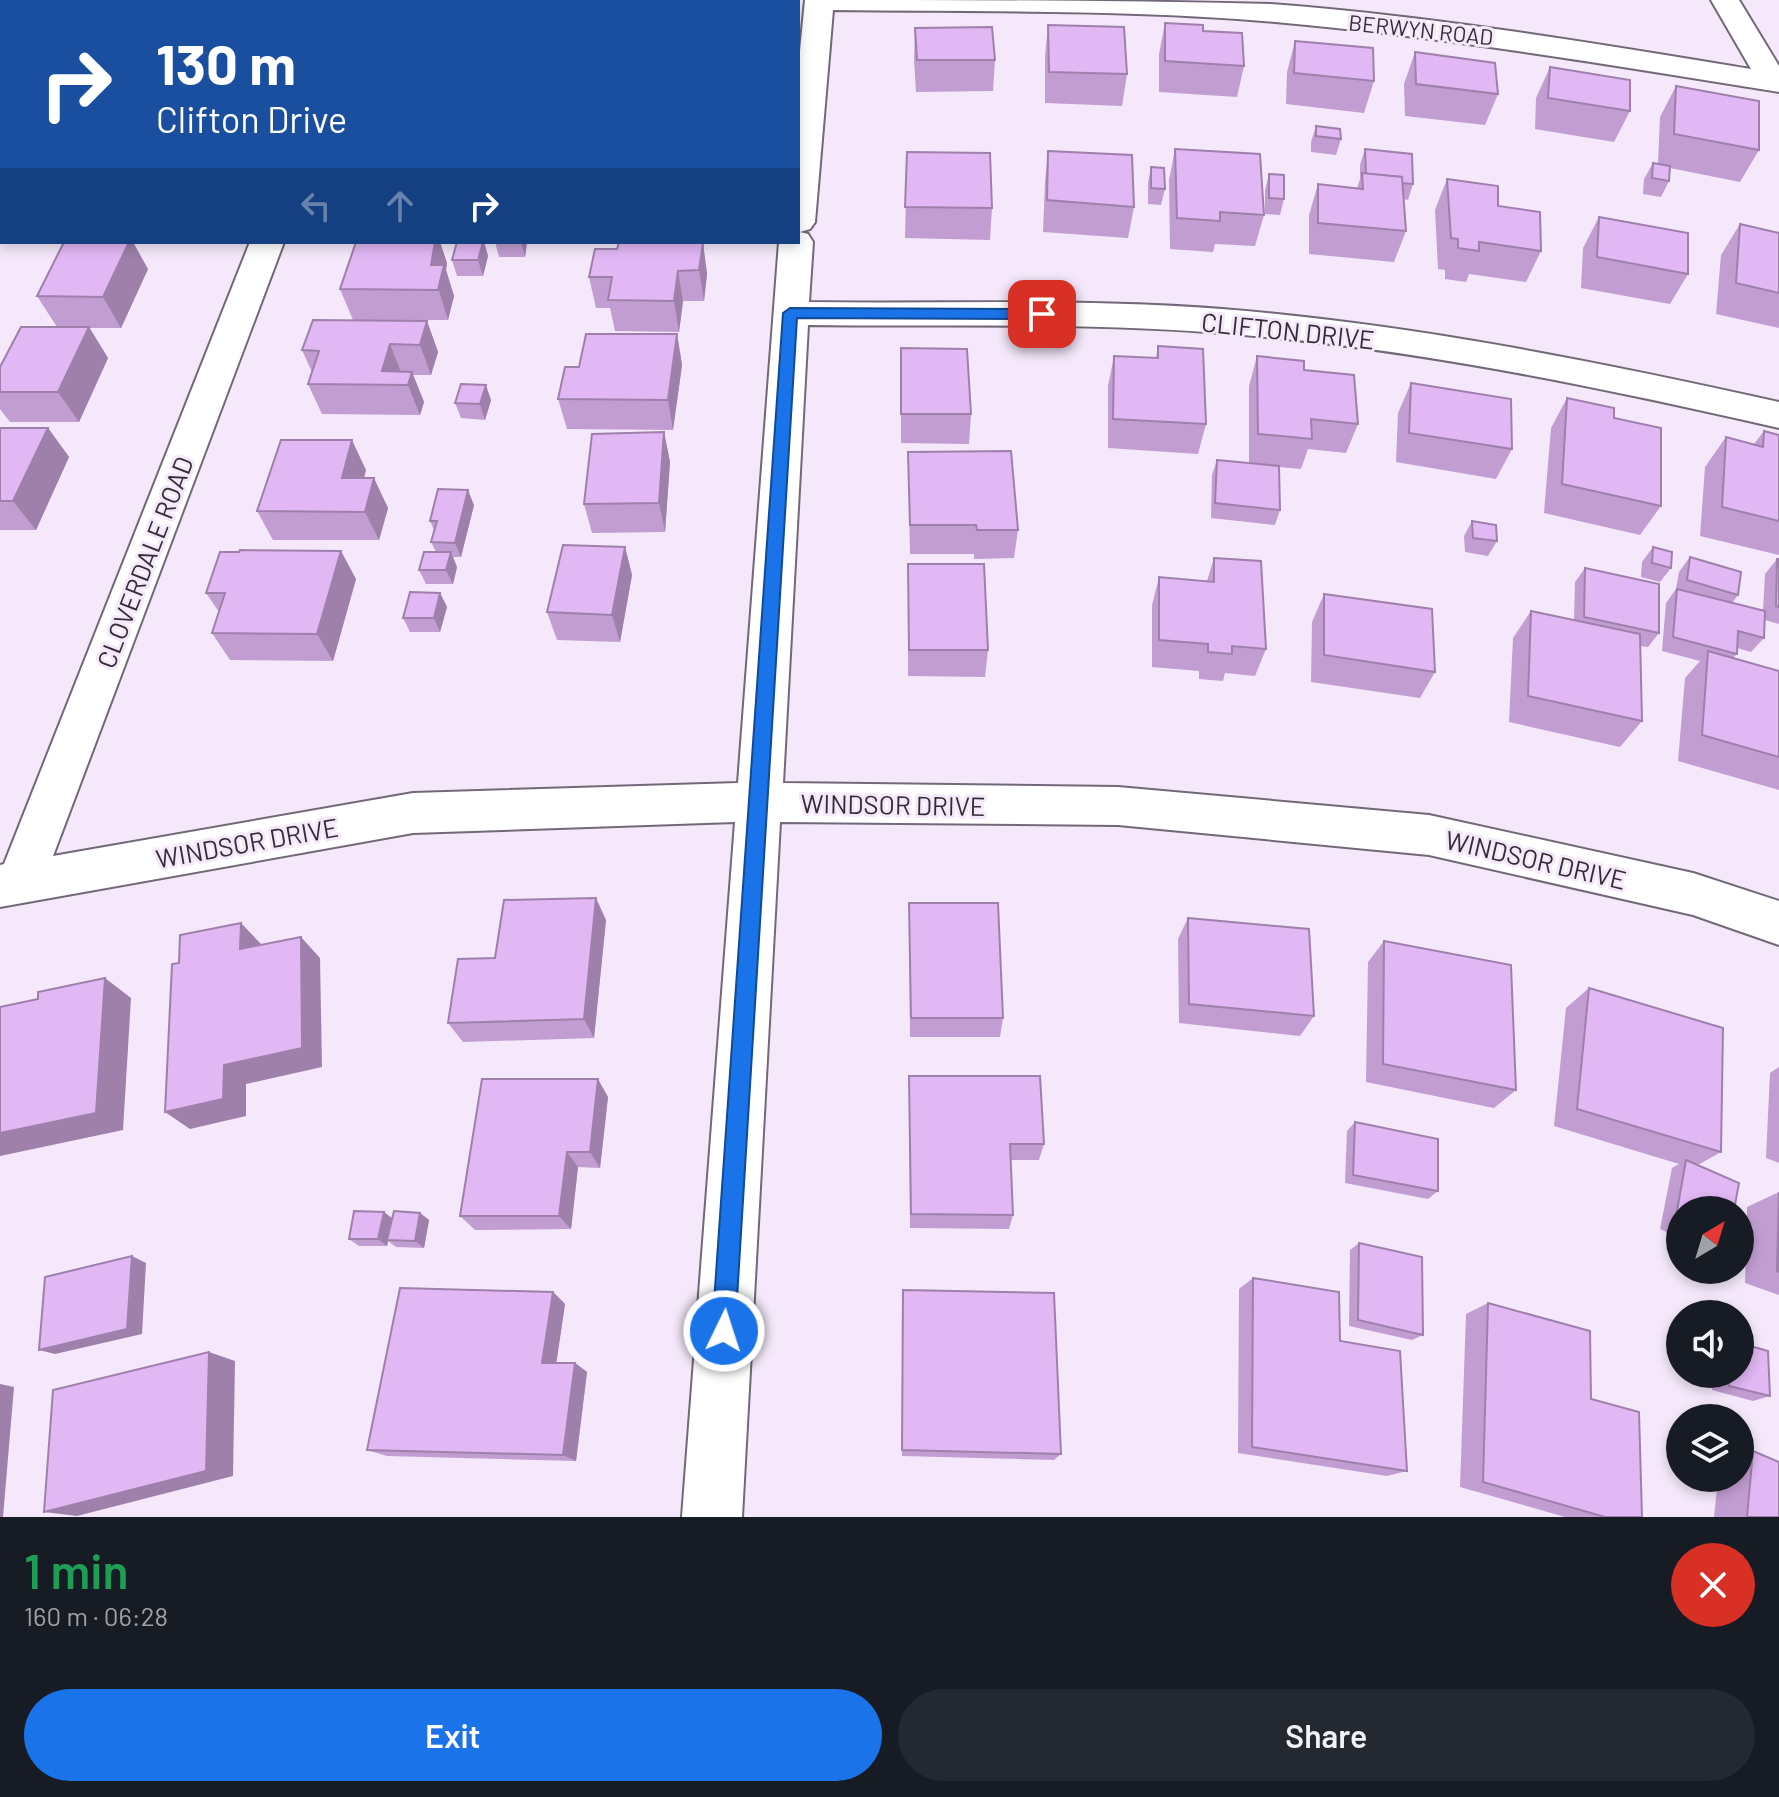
<!DOCTYPE html>
<html lang="en">
<head>
<meta charset="utf-8">
<style>
  body { margin:0; font-family:Barlow,sans-serif; background:#242831; color:#f1f3f6; height:100vh; display:flex; flex-direction:column; font-size:30px; white-space:nowrap }
  * { box-sizing:border-box; margin:0 }
  p { font-size:26px; color:#9ea1a6 }
  .icon { flex:none; width:44px; height:44px; fill:none; stroke:currentColor; stroke-width:2; stroke-linecap:round; stroke-linejoin:round }
  .map { position:relative; height:1517px; overflow:hidden }
  .details { display:flex; flex-direction:column; background:#171b24; flex:1 }
  .details>* { flex:none }
  .banner { position:absolute; left:0px; top:0px; width:800px; height:244px; box-shadow:0 4px 12px #0003; background:#1a4fa0; color:#fff; overflow:hidden }
  .needle { width:52px; rotate:38deg }
  .tools { position:absolute; left:1666px; top:1196px; display:grid; gap:16px }
  .tools a { display:grid; place-items:center; width:88px; height:88px; border-radius:50%; background:#171b24; box-shadow:0 4px 12px #0003; font-size:40px }
  .pin { position:absolute; display:grid; place-items:center; width:68px; height:68px; color:#fff; margin:-34px; border-radius:16px; box-shadow:0 4px 12px #0006 }
  .me { position:absolute; width:88px; margin:-44px; rotate:4deg; stroke-linejoin:round; filter:drop-shadow(0 0 6px #0008) }
  .turn { display:flex; align-items:center; gap:28px; height:168px; padding:0 24px; font-size:36px }
  .turn .icon { width:104px; height:104px; stroke-width:2.5 }
  .turn b { display:block; font-size:56px; line-height:68px }
  .lanes { display:flex; align-items:center; height:76px; padding:0 24px; background:#0003; justify-content:center; gap:40px; direction:ltr }
  .lanes .off { opacity:.35 }
  .round { display:grid; place-items:center; flex:none; width:84px; height:84px; border-radius:42px; background:#242831 }
  .headline { display:flex; align-items:center; justify-content:space-between; height:136px; padding:0 24px }
  h1 { font-size:48px; font-weight:600; line-height:60px; color:#1e9e55 }
  .cta { display:flex; gap:16px; margin-top:auto; padding:16px 24px }
  .cta a { flex:1; height:92px; border-radius:48px; background:#1a73e8; color:#fff; font-size:32px; font-weight:600; line-height:92px; text-align:center }
  .cta a+a { background:#242831; color:#f1f3f6 }
  .map>svg:first-child { display:block }
  .lines { fill:none; stroke-linecap:round; stroke-linejoin:round }
  .street-casing { stroke:#726877; stroke-width:4 }
  .street { fill:#fff; fill-rule:evenodd }
  .wall { fill:#c29dd2 }
  .shaded-wall { fill:#9e80ab }
  .building { fill:#e1b7f4; stroke:#9e80ab; stroke-width:2 }
  .route { fill:#1a73e8; stroke:#114b97; stroke-width:2 }
  .labels { text-anchor:middle; dominant-baseline:central; stroke-width:6; stroke-linejoin:round; paint-order:stroke }
  .far-street-label { font-size:22px; fill:#332e35; stroke:#f4e8fa }
  .street-label { font-size:26px; fill:#332e35; stroke:#f4e8fa }
</style>
</head>
<body>
<div class="map">
<svg width="1779" height="1517" viewBox="0 0 1779 1517">
  <rect width="100%" height="100%" fill="#f4e8fa"/>
  <g class="lines">
    <defs>
      <path id="street" d="M805,0C960,0 1117,0 1271,4C1432,16 1592,43 1751,69L1711,0H1739L1779,66V92C1611,65 1445,37 1275,22C1129,9 980,12 833,10L815,222L810,229L800,232L808,234L813,242L809,302C947,304 1085,298 1222,309C1410,324 1595,361 1779,402V428C1595,386 1408,347 1219,333C1083,322 945,327 808,325L783,783L1118,787L1429,815L1693,873L1779,901V945L1693,915L1429,855L1118,825L780,822L742,1517H682L735,822L413,833L0,907V865L4,864L250,242H284L53,856L413,793L738,783L779,242H798V71Z"/>
    </defs>
    <use href="#street" class="street-casing"/>
    <use href="#street" class="street"/>
  </g>
  <g class="wall">
    <polygon points="0,0 76,0 74,2 2,2 2,122 0,125"/>
    <polygon points="178,0 281,0 281,2 179,2"/>
    <polygon points="436,0 512,0 511,2 496,2"/>
    <rect x="661" y="0" width="62" height="2"/>
    <polygon points="1165,23 1203,31 1244,66 1237,97 1159,92 1159,54"/>
    <polygon points="1048,25 1127,74 1122,106 1045,103 1045,56"/>
    <polygon points="915,28 995,60 993,91 916,92 914,59"/>
    <polygon points="1295,41 1374,81 1364,113 1286,104 1287,72"/>
    <polygon points="1415,52 1498,94 1485,125 1405,116 1404,84"/>
    <polygon points="1550,67 1630,111 1614,142 1535,129 1536,98"/>
    <polygon points="1676,86 1759,150 1740,182 1670,168 1669,181 1661,197 1643,194 1644,179 1653,163 1658,163 1660,117"/>
    <polygon points="1316,126 1341,139 1336,155 1311,152 1311,142"/>
    <polygon points="1175,149 1264,215 1255,246 1215,244 1213,252 1170,249 1169,180"/>
    <polygon points="1365,149 1413,184 1408,200 1403,199 1406,231 1394,262 1309,254 1309,215 1318,184 1357,188 1360,179 1360,165"/>
    <polygon points="1048,151 1134,207 1128,238 1043,232 1045,182"/>
    <polygon points="907,152 992,208 990,240 905,238"/>
    <polygon points="1151,167 1165,189 1161,205 1148,204 1148,183"/>
    <polygon points="1269,174 1284,199 1280,215 1265,214 1265,190"/>
    <polygon points="1447,179 1498,206 1541,251 1526,282 1469,274 1466,282 1445,279 1445,270 1438,269 1435,210"/>
    <polygon points="1599,217 1688,274 1670,304 1581,288 1583,248"/>
    <polygon points="1740,224 1779,233 1779,328 1716,314 1721,255"/>
    <polygon points="356,242 440,242 447,263 446,270 454,296 448,320 353,320 340,289"/>
    <polygon points="457,242 484,242 488,256 483,276 457,276 452,260"/>
    <polygon points="495,242 527,242 525,257 499,257"/>
    <polygon points="619,242 703,243 707,274 704,301 683,301 679,332 615,331 610,308 596,308 589,277 617,249"/>
    <polygon points="148,269 121,328 89,328 108,358 79,422 10,422 0,409 0,367 57,327 37,296"/>
    <polygon points="427,321 438,352 431,375 413,375 424,402 420,415 322,414 308,384 312,372 302,350"/>
    <polygon points="677,334 682,365 673,430 567,429 558,399 579,367"/>
    <polygon points="1158,346 1206,424 1198,454 1108,448 1108,386 1114,356 1156,358"/>
    <polygon points="901,348 971,414 969,444 901,443"/>
    <polygon points="1257,356 1304,370 1358,424 1346,453 1308,449 1301,469 1279,467 1280,510 1275,525 1211,518 1212,475 1217,460 1249,463 1249,386"/>
    <polygon points="1411,383 1512,449 1496,479 1396,462 1398,413"/>
    <polygon points="1567,398 1614,418 1661,506 1640,535 1544,513 1551,428"/>
    <polygon points="491,400 485,420 461,418 455,403"/>
    <polygon points="0,428 48,428 69,457 36,530 0,530"/>
    <polygon points="1764,431 1779,435 1779,555 1700,536 1705,467 1726,437 1754,444"/>
    <polygon points="664,432 670,462 665,532 592,533 584,504"/>
    <polygon points="908,452 1018,530 1014,558 974,559 974,554 910,554"/>
    <polygon points="366,470 364,478 388,508 379,540 273,540 257,511"/>
    <polygon points="474,505 461,557 453,557 457,567 453,584 426,584 419,570 436,552 431,542 434,530 430,521"/>
    <polygon points="1472,521 1497,541 1488,556 1465,552 1464,536"/>
    <polygon points="625,547 632,575 620,642 557,640 547,612"/>
    <polygon points="1653,547 1671,568 1660,582 1641,577 1642,562"/>
    <polygon points="1690,557 1738,595 1732,603 1763,611 1765,574 1777,559 1779,559 1779,624 1765,620 1764,638 1751,652 1737,648 1737,654 1733,658 1779,671 1779,790 1678,761 1685,678 1700,661 1662,651 1666,603 1676,589 1679,572"/>
    <polygon points="1214,558 1266,649 1255,676 1225,673 1223,681 1199,679 1199,671 1152,667 1152,605 1159,577 1207,581"/>
    <polygon points="908,564 988,650 985,677 908,676"/>
    <polygon points="1585,568 1659,633 1648,647 1640,646 1642,721 1620,747 1509,722 1513,638 1531,611 1574,620 1575,582"/>
    <polygon points="356,579 333,661 230,660 212,633 219,612 206,593"/>
    <polygon points="440,593 447,607 440,632 410,632 403,618"/>
    <polygon points="1324,594 1435,672 1420,698 1311,682 1312,622"/>
    <polygon points="909,903 1003,1018 1000,1037 910,1037"/>
    <polygon points="1188,918 1314,1016 1300,1036 1179,1023 1178,939"/>
    <polygon points="606,920 594,1038 463,1042 448,1023 495,958"/>
    <polygon points="1384,941 1516,1090 1494,1108 1366,1082 1368,962"/>
    <polygon points="1589,988 1721,1152 1698,1165 1680,1210 1680,1238 1660,1229 1672,1168 1679,1164 1554,1126 1566,1008"/>
    <polygon points="1779,1067 1779,1163 1766,1158 1770,1073"/>
    <polygon points="909,1076 1044,1144 1039,1160 1010,1160 1013,1215 1009,1229 910,1228"/>
    <polygon points="608,1097 600,1168 578,1167 571,1229 475,1230 460,1216"/>
    <polygon points="1355,1122 1438,1191 1428,1199 1345,1183 1347,1131"/>
    <polygon points="1779,1192 1779,1295 1745,1283 1747,1207"/>
    <polygon points="420,1213 429,1220 424,1248 396,1247 388,1241 387,1246 359,1246 349,1239"/>
    <polygon points="1359,1243 1423,1335 1412,1340 1349,1326 1350,1250"/>
    <polygon points="1253,1278 1407,1471 1387,1476 1238,1453 1239,1289"/>
    <polygon points="553,1292 565,1304 556,1363 575,1363 587,1372 576,1461 387,1456 367,1450"/>
    <polygon points="902,1302 1061,1454 1054,1460 902,1456"/>
    <polygon points="1488,1303 1591,1399 1642,1517 1565,1517 1460,1487 1466,1314"/>
    <polygon points="1711,1374 1740,1374 1770,1396 1753,1401 1712,1390"/>
    <polygon points="1753,1451 1779,1517 1714,1517 1718,1478 1740,1478 1740,1453"/>
  </g>
  <g class="shaded-wall">
    <polygon points="262,0 281,0 281,2 263,2"/>
    <polygon points="0,68 2,72 2,122 0,125"/>
    <polygon points="1,195 2,197 2,224 0,221"/>
    <polygon points="129,242 133,242 148,269 121,328 103,297"/>
    <polygon points="435,242 440,242 447,263 446,270 454,296 448,320 431,265"/>
    <polygon points="483,242 484,242 488,256 483,276 478,260"/>
    <polygon points="521,242 527,242 525,257"/>
    <polygon points="703,243 707,274 704,301 699,270"/>
    <polygon points="678,271 683,301 679,332 674,301"/>
    <polygon points="427,321 438,352 431,375 420,345"/>
    <polygon points="89,327 108,358 79,422 58,392"/>
    <polygon points="677,334 682,365 673,430 668,400"/>
    <polygon points="390,344 402,375 382,371"/>
    <polygon points="412,372 424,402 420,415 408,385"/>
    <polygon points="486,385 491,400 485,420 480,404"/>
    <polygon points="48,428 69,457 36,530 13,501"/>
    <polygon points="664,432 670,462 665,532 659,503"/>
    <polygon points="352,440 366,470 356,507 342,478"/>
    <polygon points="374,478 388,508 379,540 365,512"/>
    <polygon points="468,490 474,505 461,557 455,543"/>
    <polygon points="625,547 632,575 620,642 612,615"/>
    <polygon points="341,551 356,579 333,661 317,634"/>
    <polygon points="451,552 457,567 453,584 446,570"/>
    <polygon points="440,593 447,607 440,632 434,618"/>
    <polygon points="596,898 606,920 594,1038 584,1019"/>
    <polygon points="241,923 261,944 240,949"/>
    <polygon points="301,937 320,958 322,1067 246,1084 246,1116 190,1129 165,1112 224,1065"/>
    <polygon points="105,978 131,998 123,1130 0,1156 0,1133"/>
    <polygon points="598,1079 608,1097 600,1168 590,1152"/>
    <polygon points="567,1152 578,1167 571,1229 559,1216"/>
    <polygon points="384,1212 393,1219 387,1246 378,1239"/>
    <polygon points="420,1213 429,1220 424,1248 415,1241"/>
    <polygon points="132,1256 146,1263 142,1334 55,1354 39,1350"/>
    <polygon points="553,1292 565,1304 555,1372 542,1363"/>
    <polygon points="209,1352 235,1361 233,1476 77,1516 44,1512"/>
    <polygon points="575,1363 587,1372 576,1461 563,1455"/>
    <polygon points="0,1384 14,1387 3,1517 0,1517"/>
  </g>
  <g class="building">
    <polygon points="0,0 55,0 53,2 2,2 2,39 0,39"/>
    <rect x="436" y="0" width="54" height="2"/>
    <polygon points="529,0 580,0 580,2 528,2"/>
    <polygon points="1165,23 1203,25 1203,31 1242,33 1244,66 1165,61"/>
    <polygon points="1048,25 1124,27 1127,74 1049,72"/>
    <polygon points="992,27 995,60 917,60 915,28"/>
    <polygon points="1295,41 1373,48 1374,81 1294,73"/>
    <polygon points="1415,52 1495,63 1498,94 1416,84"/>
    <polygon points="1550,67 1630,80 1630,111 1548,98"/>
    <polygon points="1676,86 1759,101 1759,150 1674,134"/>
    <polygon points="1316,126 1340,129 1341,139 1316,136"/>
    <polygon points="1175,149 1260,154 1264,215 1220,212 1220,221 1177,218"/>
    <polygon points="1365,149 1412,154 1413,184 1402,183 1402,177 1366,174"/>
    <polygon points="1048,151 1132,155 1134,207 1047,200"/>
    <polygon points="907,152 990,153 992,208 905,207"/>
    <polygon points="1653,163 1670,166 1669,181 1652,178"/>
    <polygon points="1151,167 1164,168 1165,189 1151,188"/>
    <polygon points="1362,173 1402,177 1406,231 1318,223 1318,184 1363,189"/>
    <polygon points="1269,174 1284,175 1284,199 1269,198"/>
    <polygon points="1447,179 1498,186 1498,206 1540,212 1541,251 1479,242 1479,251 1458,248 1458,239 1451,238"/>
    <polygon points="1599,217 1688,233 1688,274 1597,257"/>
    <polygon points="1740,224 1779,233 1779,293 1736,283"/>
    <polygon points="64,242 129,242 103,297 37,296"/>
    <polygon points="356,242 435,242 431,265 444,265 438,290 340,289"/>
    <polygon points="457,242 483,242 478,260 452,260"/>
    <polygon points="619,242 703,243 699,270 678,271 674,301 608,300 612,277 589,277 595,249 617,249"/>
    <polygon points="313,320 427,321 420,345 390,344 382,371 412,372 408,385 308,384 319,351 302,350"/>
    <polygon points="21,327 89,327 58,392 0,392 0,367"/>
    <polygon points="586,334 677,334 668,400 558,399 565,367 579,367"/>
    <polygon points="1158,346 1203,349 1206,424 1113,419 1114,356 1158,358"/>
    <polygon points="901,348 967,349 971,414 901,414"/>
    <polygon points="1257,356 1304,361 1304,370 1354,375 1358,424 1311,419 1312,439 1258,434"/>
    <polygon points="1411,383 1511,399 1512,449 1409,433"/>
    <polygon points="461,384 486,385 480,404 455,403"/>
    <polygon points="1567,398 1614,408 1614,418 1661,428 1661,506 1562,484"/>
    <polygon points="0,428 48,428 13,501 0,501"/>
    <polygon points="1764,431 1779,435 1779,521 1722,507 1726,437 1763,447"/>
    <polygon points="664,432 659,503 584,504 592,434"/>
    <polygon points="281,440 352,440 342,478 374,478 365,512 257,511"/>
    <polygon points="1011,451 1018,530 977,530 976,525 910,525 908,452"/>
    <polygon points="1217,460 1279,466 1280,510 1215,503"/>
    <polygon points="438,489 468,490 455,543 431,542 437,521 430,521"/>
    <polygon points="1472,521 1496,525 1497,541 1473,538"/>
    <polygon points="563,545 625,547 612,615 547,612"/>
    <polygon points="1653,547 1672,552 1671,568 1652,563"/>
    <polygon points="240,550 341,551 317,634 212,633 225,593 206,593 220,552 239,552"/>
    <polygon points="424,552 451,552 446,570 419,570"/>
    <polygon points="1690,557 1741,572 1738,595 1687,580"/>
    <polygon points="1214,558 1261,561 1266,649 1232,646 1232,654 1208,652 1208,644 1159,640 1159,577 1214,582"/>
    <polygon points="1777,559 1779,559 1779,607 1776,606"/>
    <polygon points="908,564 984,564 988,650 909,650"/>
    <polygon points="1585,568 1659,584 1659,633 1584,617"/>
    <polygon points="1677,589 1765,611 1764,638 1738,631 1737,654 1673,637"/>
    <polygon points="410,592 440,593 434,618 403,618"/>
    <polygon points="1324,594 1432,609 1435,672 1324,655"/>
    <polygon points="1531,611 1640,634 1642,721 1528,696"/>
    <polygon points="1708,651 1779,671 1779,757 1702,735"/>
    <polygon points="596,898 584,1019 448,1023 458,959 495,958 504,900"/>
    <polygon points="909,903 998,903 1003,1018 911,1018"/>
    <polygon points="1188,918 1309,929 1314,1016 1189,1004"/>
    <polygon points="241,923 240,949 301,937 302,1048 224,1065 223,1099 165,1112 172,964 179,963 180,935"/>
    <polygon points="1384,941 1511,965 1516,1090 1383,1064"/>
    <polygon points="105,978 96,1113 0,1133 0,1007 38,999 38,992"/>
    <polygon points="1589,988 1723,1028 1721,1152 1577,1109"/>
    <polygon points="909,1076 1040,1076 1044,1144 1010,1144 1013,1215 911,1214"/>
    <polygon points="482,1079 598,1079 590,1152 567,1152 559,1216 460,1216"/>
    <polygon points="1355,1122 1438,1139 1438,1191 1353,1175"/>
    <polygon points="1686,1160 1739,1183 1734,1210 1680,1210 1680,1225 1675,1222"/>
    <polygon points="1779,1192 1779,1272 1777,1271"/>
    <polygon points="354,1211 384,1212 378,1239 349,1239"/>
    <polygon points="394,1211 420,1213 415,1241 387,1240"/>
    <polygon points="1359,1243 1422,1257 1423,1335 1358,1320"/>
    <polygon points="132,1256 127,1329 39,1350 45,1277"/>
    <polygon points="1253,1278 1339,1292 1340,1341 1400,1351 1407,1471 1252,1447"/>
    <polygon points="400,1288 553,1292 542,1363 575,1363 563,1455 367,1450"/>
    <polygon points="903,1290 1054,1293 1061,1454 902,1450"/>
    <polygon points="1488,1303 1590,1331 1591,1399 1639,1412 1642,1517 1605,1517 1483,1482"/>
    <polygon points="1740,1343 1768,1351 1770,1396 1729,1386 1728,1374 1740,1374"/>
    <polygon points="209,1352 206,1471 44,1512 53,1390"/>
    <polygon points="1753,1451 1779,1462 1779,1517 1747,1517"/>
  </g>
  <polygon class="route" points="790,308 1042,309 1049,314 1042,319 797,318 735,1331 732,1339 724,1342 716,1339 712,1331 783,313"/>
  <g class="labels">
    <g class="far-street-label">
      <text transform="translate(1421 29) rotate(6)">BERWYN ROAD</text>
    </g>
    <g class="street-label">
      <text transform="translate(1288 330) rotate(6)">CLIFTON DRIVE</text>
      <text transform="translate(144 562) rotate(-69)">CLOVERDALE ROAD</text>
      <text transform="translate(893 804) rotate(1)">WINDSOR DRIVE</text>
      <text transform="translate(247 842) rotate(-10)">WINDSOR DRIVE</text>
      <text transform="translate(1536 859) rotate(13)">WINDSOR DRIVE</text>
    </g>
  </g>
</svg>
<div class="tools">
<a><svg class="needle" viewBox="-14 -14 28 28"><path d="M0-13l5 13h-10z" fill="#e53935"/><path d="M0 13l5-13h-10z" fill="#9ea1a6"/></svg></a>
<a><svg class="icon" aria-label="sound" viewBox="0 0 24 24"><path d="M4 9h4l5-4v14l-5-4H4zM17 9q2 3 0 6"/></svg></a>
<a><svg class="icon" aria-label="layers" viewBox="0 0 24 24"><path d="M12 4l9 5-9 5-9-5zM3 14l9 5 9-5"/></svg></a>
</div>
<div class="pin" style="left:1042px;top:314px;background:#d93025"><svg class="icon" aria-label="arrive" viewBox="0 0 24 24"><path d="M6 21V4h12l-3 4 3 4H6"/></svg></div>
<svg class="me" style="left:724px;top:1331px" viewBox="-20 -20 40 40"><circle r="17" fill="#1a73e8" stroke="#fff" stroke-width="3"/><path d="M0-11L8 9 0 5-8 9z" fill="#fff"/></svg>
<div class="banner">
<div class="turn"><svg class="icon" aria-label="right" viewBox="0 0 24 24"><path d="M7 20v-9h11M14 6l5 5-5 5"/></svg><div><b>130 m</b>Clifton Drive</div></div>
<div class="lanes"><svg class="icon off" aria-label="left" viewBox="0 0 24 24"><path d="M17 20v-9H6M10 6l-5 5 5 5"/></svg><svg class="icon off" aria-label="ahead" viewBox="0 0 24 24"><path d="M12 20V5M6 11l6-6 6 6"/></svg><svg class="icon" aria-label="right" viewBox="0 0 24 24"><path d="M7 20v-9h11M14 6l5 5-5 5"/></svg></div>
</div>
</div>
<section class="details">
<div class="headline"><div><h1>1 min</h1><p>160 m · 06:28</p></div><a class="round" style="background:#d93025;color:#fff"><svg class="icon" aria-label="close" viewBox="0 0 24 24"><path d="M6 6l12 12M18 6L6 18"/></svg></a></div>
<div class="cta"><a>Exit</a><a>Share</a></div>
</section>
</body>
</html>
